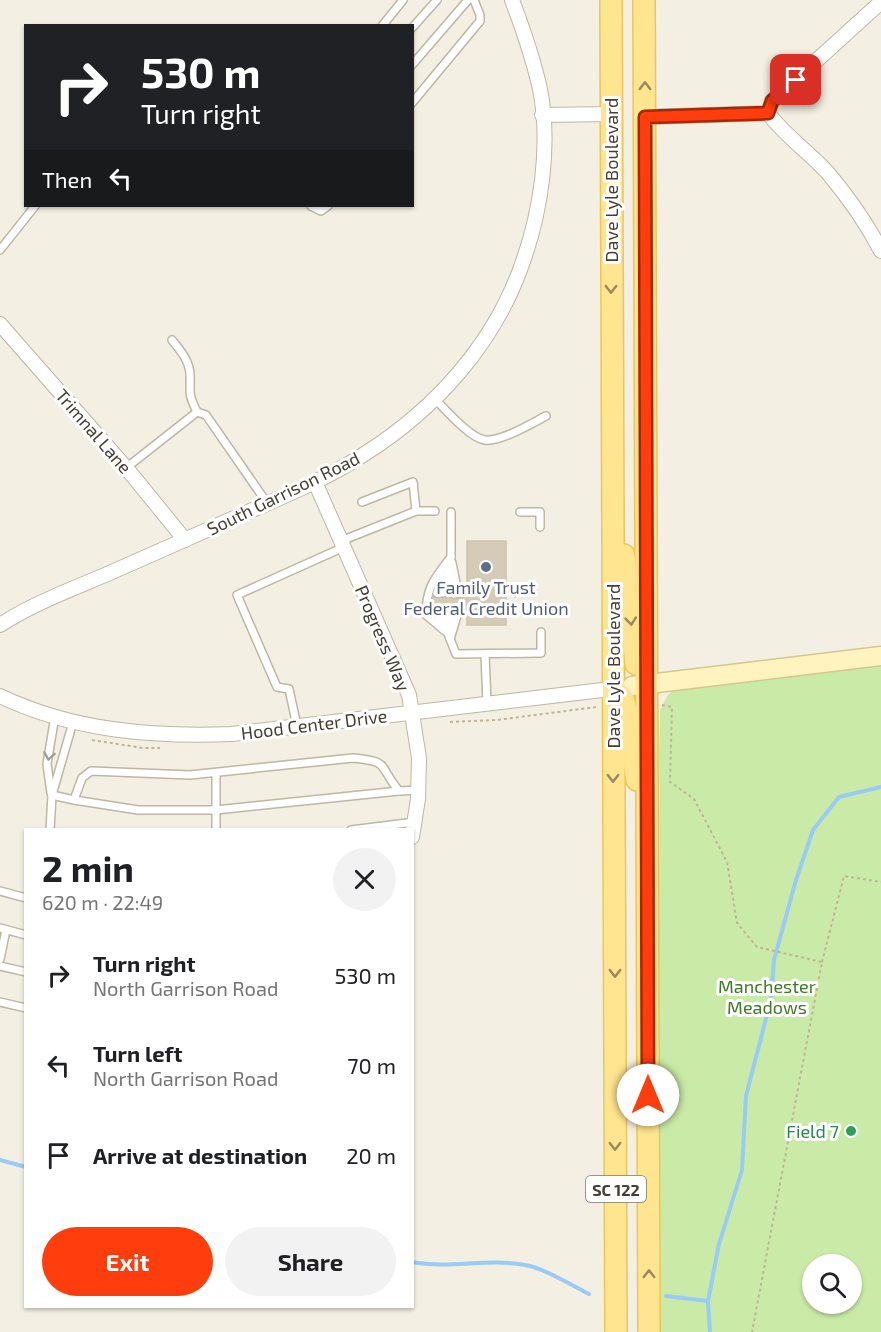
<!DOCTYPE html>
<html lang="en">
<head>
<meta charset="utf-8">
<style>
  body { margin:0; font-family:"Exo 2",sans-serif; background:#f2f2f2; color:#202124; height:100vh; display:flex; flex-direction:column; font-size:22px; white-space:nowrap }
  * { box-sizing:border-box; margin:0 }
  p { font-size:20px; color:#757577 }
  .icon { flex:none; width:33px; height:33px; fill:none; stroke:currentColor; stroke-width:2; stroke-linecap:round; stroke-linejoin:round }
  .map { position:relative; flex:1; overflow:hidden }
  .side { position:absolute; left:24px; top:828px; width:390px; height:480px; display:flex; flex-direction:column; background:#fff; border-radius:0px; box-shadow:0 2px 4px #0004 }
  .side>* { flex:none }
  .guide { position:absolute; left:24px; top:24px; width:390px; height:183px; border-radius:0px; box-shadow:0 2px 4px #0004; background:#202124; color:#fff; overflow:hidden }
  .controls { position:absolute; left:802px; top:1254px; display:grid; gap:12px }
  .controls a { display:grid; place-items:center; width:60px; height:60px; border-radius:50%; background:#fff; box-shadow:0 2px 4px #0004; font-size:30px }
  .pin { position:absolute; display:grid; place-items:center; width:51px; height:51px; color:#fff; margin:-26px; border-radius:12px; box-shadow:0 3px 9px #0006 }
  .me { position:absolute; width:66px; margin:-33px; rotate:0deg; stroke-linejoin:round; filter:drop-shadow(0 0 4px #0008) }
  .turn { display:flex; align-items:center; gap:21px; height:126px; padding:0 18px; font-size:27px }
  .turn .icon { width:78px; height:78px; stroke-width:2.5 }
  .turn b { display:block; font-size:42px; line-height:51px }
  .then { display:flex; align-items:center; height:57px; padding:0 18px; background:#0003; gap:12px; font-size:22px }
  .round { display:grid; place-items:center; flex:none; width:63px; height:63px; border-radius:32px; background:#f2f2f2 }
  .head { display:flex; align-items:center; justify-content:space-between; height:102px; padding:0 18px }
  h1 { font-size:36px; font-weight:700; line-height:45px }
  .cta { display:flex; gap:12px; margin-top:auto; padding:12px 18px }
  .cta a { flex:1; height:69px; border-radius:36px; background:#ff3d0d; color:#fff; font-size:24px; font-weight:700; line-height:69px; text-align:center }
  .cta a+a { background:#f2f2f2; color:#202124 }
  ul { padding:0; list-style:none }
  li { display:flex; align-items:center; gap:18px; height:90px; padding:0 18px }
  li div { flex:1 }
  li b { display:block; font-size:22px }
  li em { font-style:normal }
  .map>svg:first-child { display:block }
  .green { fill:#c9eba7; fill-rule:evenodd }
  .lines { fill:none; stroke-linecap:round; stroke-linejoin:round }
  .stream { stroke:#99cbf5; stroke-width:4 }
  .building { fill:#d5cbb7; stroke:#d0c3aa; stroke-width:1.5 }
  .lane-casing { stroke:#bfb7a4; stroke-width:10 }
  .street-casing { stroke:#bfb7a4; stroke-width:16 }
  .secondary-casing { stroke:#d6c78e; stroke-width:21 }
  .primary-casing { stroke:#ecc657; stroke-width:24 }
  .path { stroke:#c1b495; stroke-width:2; stroke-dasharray:3 3; stroke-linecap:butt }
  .lane { stroke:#fff; stroke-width:7 }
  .street { stroke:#fff; stroke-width:14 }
  .secondary { stroke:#fff3c0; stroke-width:18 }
  .primary { stroke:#ffe58f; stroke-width:21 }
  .oneway { stroke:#99895c }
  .oneway2 { stroke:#a29e98 }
  .route-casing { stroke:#a62808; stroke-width:15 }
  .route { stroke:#ff3d0d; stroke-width:10 }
  .service-dot { fill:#5c6f8a; stroke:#fff; stroke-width:2 }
  .leisure-dot { fill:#2e9e5b; stroke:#fff; stroke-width:2 }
  .labels { text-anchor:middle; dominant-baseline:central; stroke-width:6; stroke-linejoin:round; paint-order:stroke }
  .shield { fill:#fff; stroke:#7d7870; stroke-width:1.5 }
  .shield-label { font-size:16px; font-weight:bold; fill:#453e32 }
  .street-label { font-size:18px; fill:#453e32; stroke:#fff }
  .service-label { font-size:18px; fill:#4e5e75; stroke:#fff }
  .park-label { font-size:18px; fill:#3f7a22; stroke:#fff }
  .leisure-label { font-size:18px; fill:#27864d; stroke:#fff; text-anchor:end }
</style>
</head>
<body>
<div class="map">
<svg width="881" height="1332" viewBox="0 0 881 1332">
  <rect width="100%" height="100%" fill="#f3efe2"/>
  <path class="green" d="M881,661V1332H655L654,995L660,710L668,695L682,683ZM813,1264H852V1304H813Z"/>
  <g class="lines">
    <g class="stream">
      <polyline points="0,1160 26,1167"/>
      <path d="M412,1262C450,1269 488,1258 525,1265C544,1268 571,1285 589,1294"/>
      <polyline points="666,1296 708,1301"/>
      <polyline points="710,1332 708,1301 719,1244 742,1170 746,1096 771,999 774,960 796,880 813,830 839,797 881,787"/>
    </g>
  </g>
  <polygon class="building" points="467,541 506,541 506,625 467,625 467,609 465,609 461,604 432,604 433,597 459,599 464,593 467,593"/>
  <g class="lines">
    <defs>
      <g id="lane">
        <polyline points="382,26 403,0"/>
        <polyline points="412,28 437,0"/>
        <polyline points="412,65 468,0"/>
        <polyline points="412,103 480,21 480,15 474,0"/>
        <polyline points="311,206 321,211 328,206"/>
        <polyline points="0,250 35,206"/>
        <path d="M172,340C180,350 189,360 190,374C191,395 187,391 197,412"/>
        <path d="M435,399C447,411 470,438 485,440C501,442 532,423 546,416"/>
        <polyline points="126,468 197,412 206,415 267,503"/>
        <polyline points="362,502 413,482 416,511"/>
        <polyline points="520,512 540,512 540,527"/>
        <polyline points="341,541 416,511 435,511"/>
        <polyline points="452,563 458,593"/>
        <polyline points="451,572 451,593"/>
        <polyline points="437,593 443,576"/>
        <polyline points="443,593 451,557 451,512"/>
        <polyline points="435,609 443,625"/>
        <polyline points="443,609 445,626 456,654 541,653 541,632"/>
        <polyline points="448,630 451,609"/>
        <path d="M445,631L426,615C426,587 435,578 451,557"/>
        <polyline points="450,639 459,609"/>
        <polyline points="485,654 487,704"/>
        <polyline points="297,726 289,689 277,687 237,595 344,547"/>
        <polyline points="216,773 216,830"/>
        <polyline points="51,793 47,764 55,716"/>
        <path d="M52,795L74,800L82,778L91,771L190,775L353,758C392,762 377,765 399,791L418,790"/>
        <polyline points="74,800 138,810 216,810 399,791"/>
        <polyline points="50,830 52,795 73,722"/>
        <polyline points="351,830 415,822"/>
        <polyline points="0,891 26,898"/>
        <polyline points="0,928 26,935"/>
        <polyline points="0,959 6,930"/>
        <polyline points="0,966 26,972"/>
        <polyline points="0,1002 26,1008"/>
      </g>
      <g id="street">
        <path d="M768,113C785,136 809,152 828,173C849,198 866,222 881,251"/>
        <polyline points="768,113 772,101 881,2"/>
        <polyline points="542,115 611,114"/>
        <polyline points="645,117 768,113"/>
        <polyline points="0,324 128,470 185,540"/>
        <polyline points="315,482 409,695 419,758 418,799 412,837"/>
        <path d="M0,625C32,604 70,590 105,575C150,555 196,535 241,515C284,496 327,479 366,453C435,409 493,345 521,267C541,213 551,146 540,89C533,58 523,29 512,0"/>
        <path d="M0,696C73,731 153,737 232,734L619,688"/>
      </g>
      <polyline id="secondary" points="632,686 881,656"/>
      <g id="primary">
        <polyline points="611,0 616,1332"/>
        <polyline points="644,0 649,1332"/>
        <polyline points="624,555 636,664"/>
        <polyline points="617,692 623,699 625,705 637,780"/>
      </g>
    </defs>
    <use href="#lane" class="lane-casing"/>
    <use href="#street" class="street-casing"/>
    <use href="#secondary" class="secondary-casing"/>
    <use href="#primary" class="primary-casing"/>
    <g class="path">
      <polyline points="662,705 672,707 670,782 694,799 727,862 737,923 757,947 822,962 752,1332"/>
      <polyline points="450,722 497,720 596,707"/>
      <polyline points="92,740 143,748 160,748"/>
      <polyline points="822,962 844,876 881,882"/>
    </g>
    <use href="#lane" class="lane"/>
    <use href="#street" class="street"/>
    <use href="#secondary" class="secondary"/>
    <use href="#primary" class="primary"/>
  </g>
  <defs><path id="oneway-chevron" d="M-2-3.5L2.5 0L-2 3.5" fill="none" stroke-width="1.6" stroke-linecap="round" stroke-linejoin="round" transform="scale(1.5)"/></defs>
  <g class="oneway">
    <use href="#oneway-chevron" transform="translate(645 86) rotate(-90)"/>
    <use href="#oneway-chevron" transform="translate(611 289) rotate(90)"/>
    <use href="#oneway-chevron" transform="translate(631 621) rotate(84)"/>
    <use href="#oneway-chevron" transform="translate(613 778) rotate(90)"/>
    <use href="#oneway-chevron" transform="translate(615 973) rotate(90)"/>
    <use href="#oneway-chevron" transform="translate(615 1146) rotate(90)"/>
    <use href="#oneway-chevron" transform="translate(649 1274) rotate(-90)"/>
  </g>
  <use class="oneway2" href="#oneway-chevron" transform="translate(49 756) rotate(99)"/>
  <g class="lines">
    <defs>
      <polyline id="route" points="648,1095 645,117 768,113 772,101 796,80"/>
    </defs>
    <use href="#route" class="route-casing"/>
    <use href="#route" class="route"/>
  </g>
  <circle class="service-dot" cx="486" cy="567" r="6"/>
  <circle class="leisure-dot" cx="851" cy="1131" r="6"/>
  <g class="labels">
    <rect class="shield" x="586" y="1176" width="60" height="26" rx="4.5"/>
    <g class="shield-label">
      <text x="616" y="1189">SC 122</text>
    </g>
    <g class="street-label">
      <text transform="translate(611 180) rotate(-90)">Dave Lyle Boulevard</text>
      <text transform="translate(94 431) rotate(49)">Trimnal Lane</text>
      <text transform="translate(283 493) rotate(-26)">South Garrison Road</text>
      <text transform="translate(383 638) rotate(67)">Progress Way</text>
      <text transform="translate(613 666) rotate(-90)">Dave Lyle Boulevard</text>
      <text transform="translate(314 724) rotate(-7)">Hood Center Drive</text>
    </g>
    <g class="service-label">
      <text x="486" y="587">Family Trust<tspan x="486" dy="21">Federal Credit Union</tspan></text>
    </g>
    <g class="park-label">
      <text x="767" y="986">Manchester<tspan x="767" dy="21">Meadows</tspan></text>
    </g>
    <g class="leisure-label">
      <text x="839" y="1131">Field 7</text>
    </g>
  </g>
</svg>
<div class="controls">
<a><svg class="icon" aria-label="search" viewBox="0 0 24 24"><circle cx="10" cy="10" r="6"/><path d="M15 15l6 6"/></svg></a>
</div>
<div class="pin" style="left:796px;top:80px;background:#d93025"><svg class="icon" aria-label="arrive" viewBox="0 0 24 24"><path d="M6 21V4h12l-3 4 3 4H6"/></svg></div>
<svg class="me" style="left:648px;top:1095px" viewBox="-20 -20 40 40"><circle r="19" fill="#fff"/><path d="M0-13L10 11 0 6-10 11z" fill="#ff3d0d"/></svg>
<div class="guide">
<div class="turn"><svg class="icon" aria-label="right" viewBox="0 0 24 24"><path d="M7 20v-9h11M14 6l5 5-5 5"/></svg><div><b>530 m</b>Turn right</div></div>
<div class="then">Then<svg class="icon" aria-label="left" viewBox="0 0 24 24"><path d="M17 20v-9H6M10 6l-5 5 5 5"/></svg></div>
</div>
<section class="side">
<div class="head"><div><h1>2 min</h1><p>620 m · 22:49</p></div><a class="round"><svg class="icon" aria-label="close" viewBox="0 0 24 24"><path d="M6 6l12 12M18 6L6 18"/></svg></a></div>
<ul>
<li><svg class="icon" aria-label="right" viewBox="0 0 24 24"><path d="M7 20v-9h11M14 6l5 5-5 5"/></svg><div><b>Turn right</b><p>North Garrison Road</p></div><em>530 m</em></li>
<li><svg class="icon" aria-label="left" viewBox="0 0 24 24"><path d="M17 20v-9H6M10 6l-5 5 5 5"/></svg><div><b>Turn left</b><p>North Garrison Road</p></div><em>70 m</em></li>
<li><svg class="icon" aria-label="arrive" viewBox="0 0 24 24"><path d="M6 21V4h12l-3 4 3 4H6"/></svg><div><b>Arrive at destination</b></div><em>20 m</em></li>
</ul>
<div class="cta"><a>Exit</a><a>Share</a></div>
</section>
</div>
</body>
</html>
